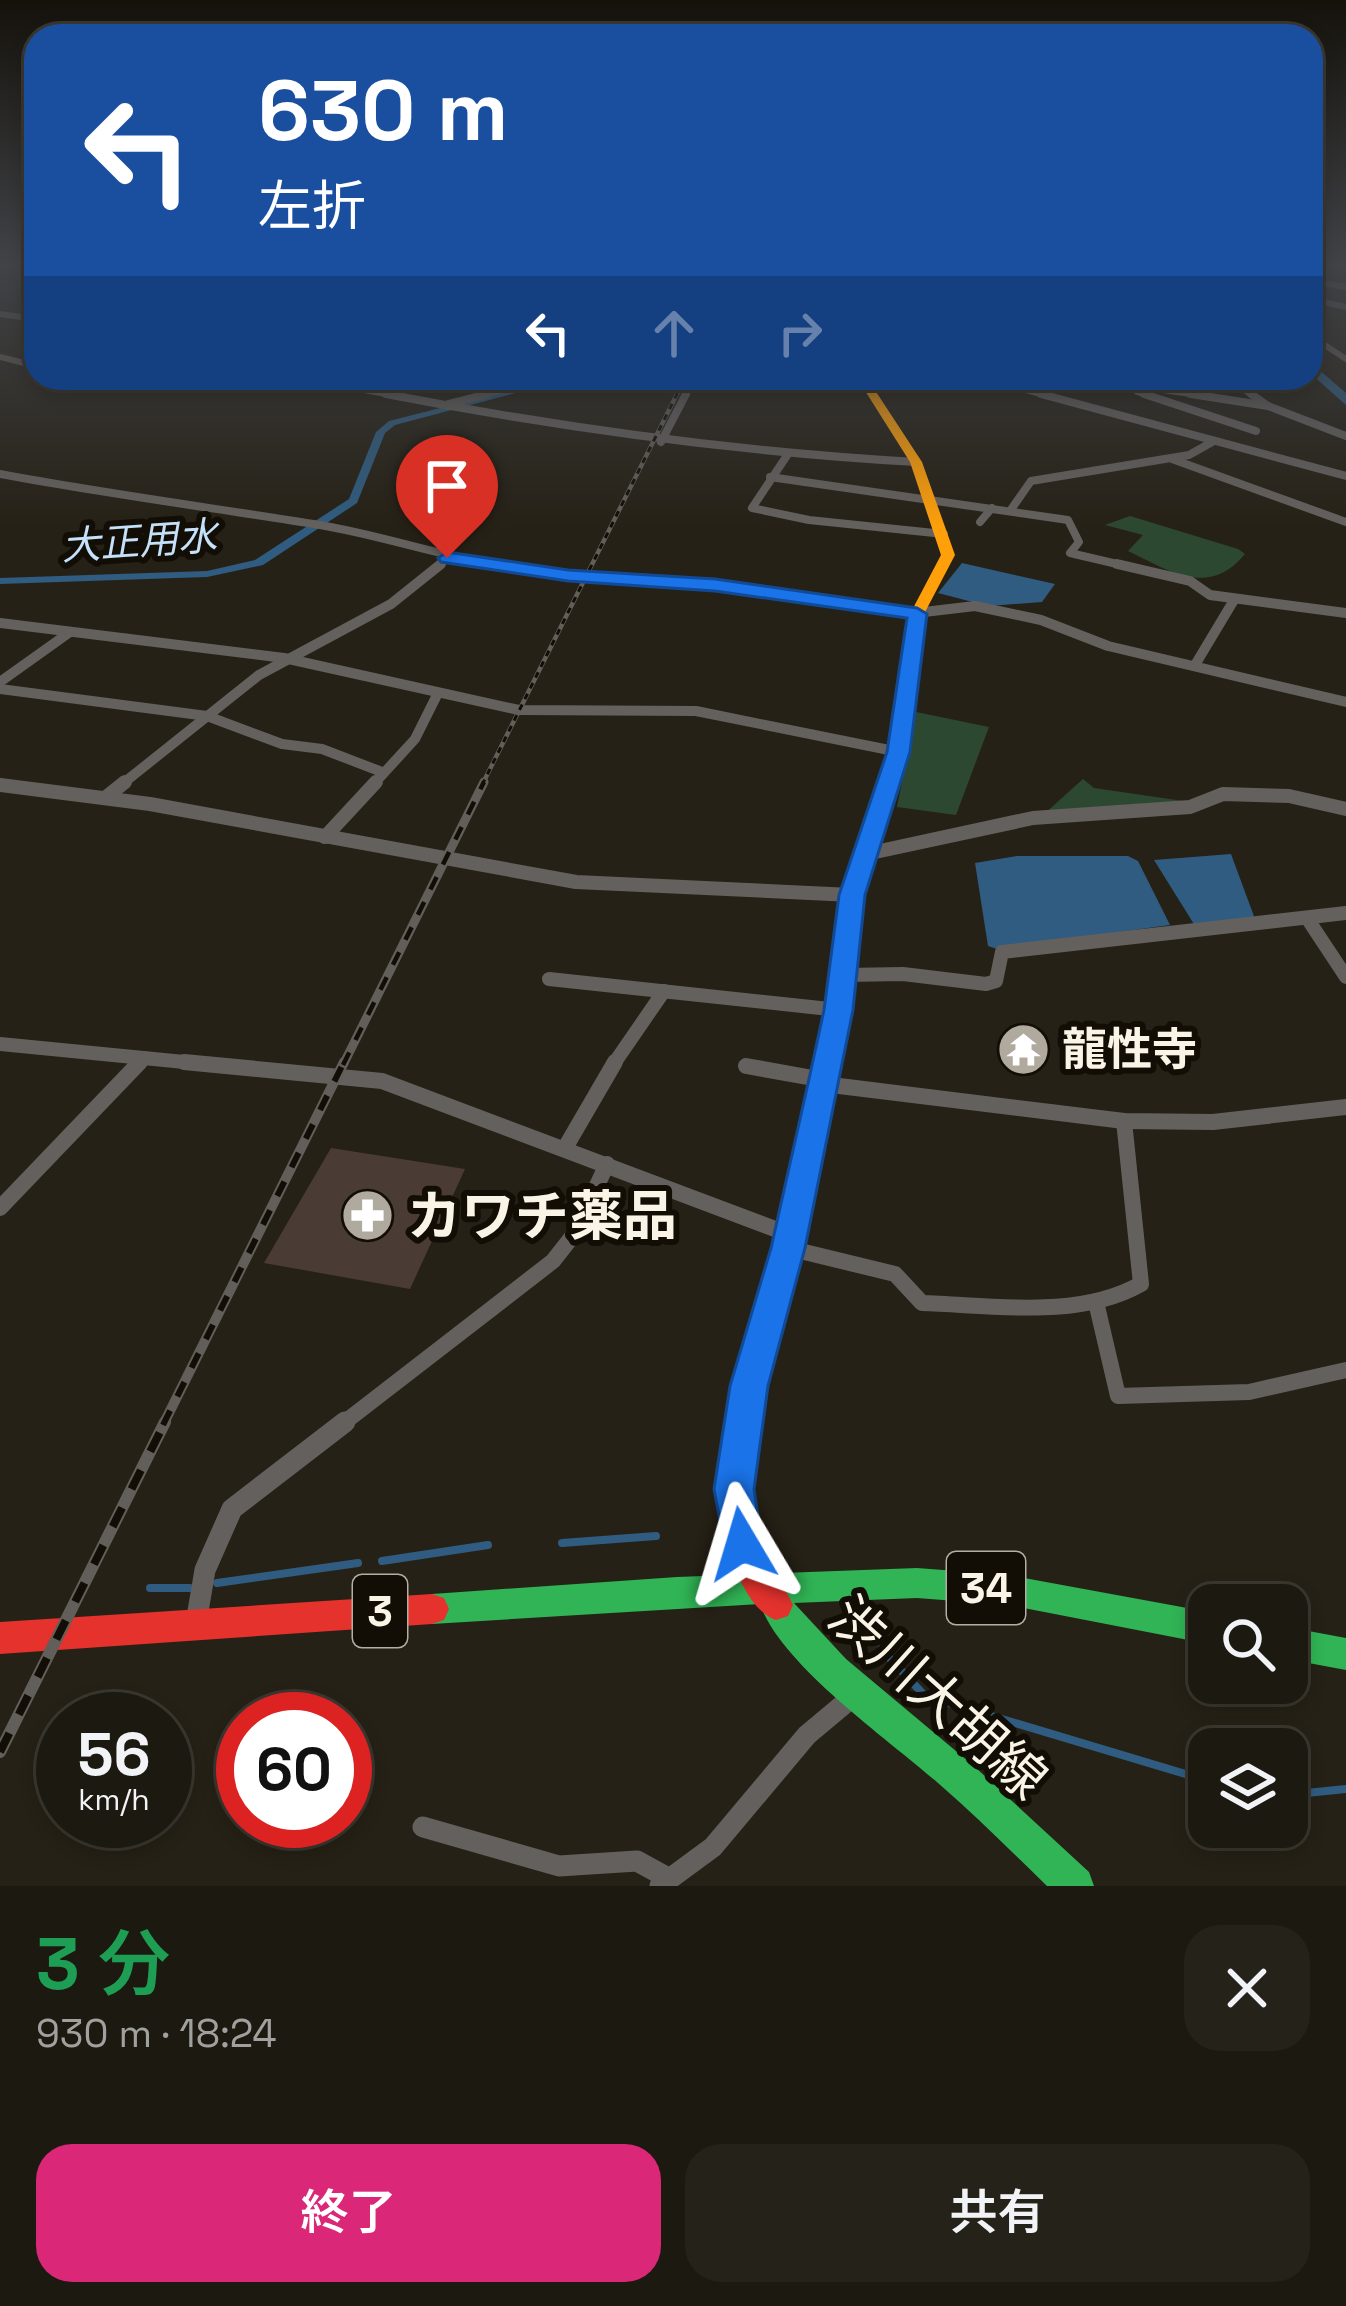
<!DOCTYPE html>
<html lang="ja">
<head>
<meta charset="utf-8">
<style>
  body { margin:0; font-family:"Space Grotesk","Noto Sans JP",sans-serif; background:#252219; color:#f1f3f6; height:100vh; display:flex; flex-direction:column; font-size:45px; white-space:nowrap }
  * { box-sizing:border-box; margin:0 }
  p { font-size:39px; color:#a0a09f }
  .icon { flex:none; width:66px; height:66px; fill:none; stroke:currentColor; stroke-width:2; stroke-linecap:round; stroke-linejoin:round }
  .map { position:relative; height:1886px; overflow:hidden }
  .details { display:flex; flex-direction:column; background:#1c1910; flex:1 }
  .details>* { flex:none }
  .guide { position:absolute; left:24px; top:24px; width:1299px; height:366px; border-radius:36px; box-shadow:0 6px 18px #0003,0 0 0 3px #3a3830; background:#1a4fa0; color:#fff; overflow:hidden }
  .controls { position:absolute; left:1188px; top:1584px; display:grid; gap:24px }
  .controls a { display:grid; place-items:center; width:120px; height:120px; border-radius:24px; background:#1c1910; box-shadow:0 6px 18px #0003,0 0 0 3px #3a3830; font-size:60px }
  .speed { position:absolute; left:36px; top:1692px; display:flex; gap:24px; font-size:60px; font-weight:700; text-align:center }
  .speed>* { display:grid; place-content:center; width:156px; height:156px; border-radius:50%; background:#1c1910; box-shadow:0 6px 18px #0003,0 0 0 3px #3a3830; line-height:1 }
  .speed small { font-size:30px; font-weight:400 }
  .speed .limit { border:18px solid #d22; background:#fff; color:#111 }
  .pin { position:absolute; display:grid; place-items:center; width:102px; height:102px; color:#fff; margin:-123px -51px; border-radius:50% 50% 50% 0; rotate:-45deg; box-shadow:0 0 12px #0007 }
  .pin .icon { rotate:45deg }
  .me { position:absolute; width:132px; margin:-66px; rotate:353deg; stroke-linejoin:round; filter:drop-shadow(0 0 9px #0008) }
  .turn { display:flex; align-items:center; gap:42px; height:252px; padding:0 36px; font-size:54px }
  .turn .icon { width:156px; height:156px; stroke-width:2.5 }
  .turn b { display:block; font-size:84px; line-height:102px }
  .lanes { display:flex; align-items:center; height:114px; padding:0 36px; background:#0003; justify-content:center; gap:60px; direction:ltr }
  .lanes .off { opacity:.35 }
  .round { display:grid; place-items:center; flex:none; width:126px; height:126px; border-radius:36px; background:#252219 }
  .overview { display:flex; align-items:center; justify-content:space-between; height:204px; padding:0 36px }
  h1 { font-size:72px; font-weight:600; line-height:90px; color:#1e9e55 }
  .action { display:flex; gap:24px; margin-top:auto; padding:24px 36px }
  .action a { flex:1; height:138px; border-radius:36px; background:#db2777; color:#fff; font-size:48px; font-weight:600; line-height:138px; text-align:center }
  .action a+a { background:#252219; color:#f1f3f6 }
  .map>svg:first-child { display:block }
  .green { fill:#2d4831 }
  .water { fill:#2f5c80 }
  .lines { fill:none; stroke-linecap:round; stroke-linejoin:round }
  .stream { stroke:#2f5c80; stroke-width:8 }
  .canal { fill:#2f5c80; fill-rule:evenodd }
  .river { fill:#2f5c80; fill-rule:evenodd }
  .building { fill:#4a3c34 }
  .street-far5 { stroke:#64605d; stroke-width:6 }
  .street-far4 { stroke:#64605d; stroke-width:8 }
  .street-far3 { stroke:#64605d; stroke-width:10 }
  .street-far2 { stroke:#64605d; stroke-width:14 }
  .street-far1 { stroke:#64605d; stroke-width:16 }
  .street { stroke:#64605d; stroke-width:21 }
  .fast { fill:#30b455; fill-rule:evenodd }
  .slow { fill:#ff9f0a; fill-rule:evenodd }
  .jam { fill:#e5322d; fill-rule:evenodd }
  .rail-far3-casing { stroke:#625e59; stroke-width:4.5 }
  .rail-far2-casing { stroke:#625e59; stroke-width:9 }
  .rail-far1-casing { stroke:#625e59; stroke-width:10 }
  .rail-casing { stroke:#625e59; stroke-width:12 }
  .rail-far3 { stroke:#120e05; stroke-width:3; stroke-dasharray:6; stroke-linecap:butt }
  .rail-far2 { stroke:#120e05; stroke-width:4.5; stroke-dasharray:14; stroke-linecap:butt }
  .rail-far1 { stroke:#120e05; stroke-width:6; stroke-dasharray:16; stroke-linecap:butt }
  .rail { stroke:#120e05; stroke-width:8; stroke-dasharray:21; stroke-linecap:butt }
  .route { fill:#1a73e8; stroke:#114b97; stroke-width:3 }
  .labels { text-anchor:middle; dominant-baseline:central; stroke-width:12; stroke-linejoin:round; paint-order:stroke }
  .far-water-label { font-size:39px; font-style:italic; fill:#c5e1fa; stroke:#120e05 }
  .shield { fill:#120e05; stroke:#b4afa3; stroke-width:3 }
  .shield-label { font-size:42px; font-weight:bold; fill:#faf4e7 }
  .poi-label { font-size:45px; font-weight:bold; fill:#faf4e7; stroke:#120e05; text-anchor:start }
  .near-poi-label { font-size:54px; font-weight:bold; fill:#faf4e7; stroke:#120e05; text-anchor:start }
  .near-street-label { font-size:54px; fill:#faf4e7; stroke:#120e05 }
</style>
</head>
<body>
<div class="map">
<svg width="1346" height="1886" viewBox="0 0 1346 1886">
  <rect width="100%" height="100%" fill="#262116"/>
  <g class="green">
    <path d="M1130,516L1238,549L1245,554C1208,599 1168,570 1128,551L1143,535L1105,525Z"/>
    <polygon points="916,712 989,727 956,815 897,807"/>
    <polygon points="1083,779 1094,788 1190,802 1043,815"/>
  </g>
  <g class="water">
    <polygon points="962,563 1055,584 1042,602 988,606 938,593"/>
    <polygon points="1231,854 1255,919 1197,929 1154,860"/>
    <polygon points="1017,856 1128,856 1138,861 1170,925 997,949 988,946 975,863"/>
  </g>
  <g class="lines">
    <g class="stream">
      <polyline points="562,1543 656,1536"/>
      <polyline points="382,1561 488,1545"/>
      <polyline points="217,1583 358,1563"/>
      <polyline points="150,1588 190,1588"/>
      <polyline points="881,1649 925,1696 1209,1781"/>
      <polyline points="1287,1795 1346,1789"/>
    </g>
    <polygon class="canal" points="558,378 572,378 395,425 385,433 357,503 263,565 207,577 0,584 0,578 207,571 255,560 349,499 376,432 389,421"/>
    <polygon class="river" points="1311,363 1346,393 1346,405 1311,374"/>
  </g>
  <g class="building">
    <polygon points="1002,1034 1046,1040 1044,1065 999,1059"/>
    <polygon points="331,1148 465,1169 410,1289 264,1263"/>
  </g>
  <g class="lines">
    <g class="street-far5">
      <polyline points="24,264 36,266"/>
      <polyline points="1330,264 1346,266"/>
      <polyline points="1311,281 1346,287"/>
      <polyline points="1311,299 1346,307"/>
      <polyline points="0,314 36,319"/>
      <polyline points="1311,336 1346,359"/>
      <polyline points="0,357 36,366"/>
      <polyline points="131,378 162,384 188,378"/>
      <polyline points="299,378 402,397"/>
      <polyline points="980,378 1052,397"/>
      <polyline points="1239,378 1240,387 1255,397"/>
      <polyline points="1144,384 1137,392 1153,397"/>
      <polyline points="1142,387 1211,397"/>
      <polyline points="475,397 554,378"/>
      <polyline points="684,397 694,378"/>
    </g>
    <g class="street-far4">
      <path d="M386,394C562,428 737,452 916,462"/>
      <polyline points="1041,394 1346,476"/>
      <polyline points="1144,394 1256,431"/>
      <polyline points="1191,394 1268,406"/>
      <polyline points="1251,394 1268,406 1346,436"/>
      <polyline points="448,404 487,394"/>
      <polyline points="661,442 686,394"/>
      <polyline points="788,454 752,508 809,520 944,534"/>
      <polyline points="1172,459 1346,522"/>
      <path d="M0,474C107,494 214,508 320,525C385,536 446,558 510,567"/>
      <polyline points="770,477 1068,520 1079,542 1070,553 1130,567"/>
      <polyline points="1010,511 1031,481 1189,455 1214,441"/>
      <polyline points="980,522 992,508"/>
      <polyline points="438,567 447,558"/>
    </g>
    <g class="street-far3">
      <polyline points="489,564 568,575 715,585 907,614 975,606 1041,620 1108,646 1346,702"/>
      <polyline points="1117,564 1190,581 1210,595 1346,613"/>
      <polyline points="0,623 284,658 519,710 696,711 899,752"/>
      <polyline points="1195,665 1234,600"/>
      <polyline points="0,682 70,632"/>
      <polyline points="0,689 207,716 282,744 322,749 382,772"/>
      <polyline points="121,785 259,675 391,604 441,564"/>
      <polyline points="373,785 415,739 437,695"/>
    </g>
    <g class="street-far2">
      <polyline points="0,785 150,804 576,882 852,895"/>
      <polyline points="105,798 125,782"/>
      <polyline points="325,837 376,782"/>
      <polyline points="866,854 1033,818 1190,807 1223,794 1289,796 1346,809"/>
      <polyline points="1307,918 1346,977"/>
      <polyline points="844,975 903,974 986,984 996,981 1002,952 1346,913"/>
      <polyline points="549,979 839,1010"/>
      <polyline points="0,1044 215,1065"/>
      <polyline points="137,1065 144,1058"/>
      <polyline points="613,1065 664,991"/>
    </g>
    <g class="street-far1">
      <polyline points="184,1062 382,1081 791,1235"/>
      <polyline points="746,1066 824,1080"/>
      <polyline points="823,1084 1124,1121 1213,1122 1346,1107"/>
      <polyline points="565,1148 615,1062"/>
      <polyline points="0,1208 140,1062"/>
      <path d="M788,1248L895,1274L922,1303C992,1305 1077,1320 1141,1284L1124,1121"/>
      <polyline points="1096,1302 1118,1396 1249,1392 1346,1370"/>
      <polyline points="341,1425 553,1261 575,1233 607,1164"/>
    </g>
    <g class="street">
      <polyline points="196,1623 205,1570 232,1509 345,1422"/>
      <polyline points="423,1827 559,1866 637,1861 668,1878"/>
      <polyline points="660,1886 713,1847 807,1735 856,1694"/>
    </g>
    <g class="fast">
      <path d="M917,1568L1008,1575L1209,1612V1644L1008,1605L917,1598L794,1603L846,1659L975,1767L1089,1872L1094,1886H1047C1011,1851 976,1816 938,1783C888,1739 781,1665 760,1604L432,1624L420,1620L415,1609L420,1598L432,1594L677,1577Z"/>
      <polygon points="1287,1627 1346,1638 1346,1670 1287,1659"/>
    </g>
    <polygon class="slow" points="857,378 867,378 922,462 955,555 924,614 908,752 862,895 850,1010 800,1248 796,1255 787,1258 778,1255 774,1248 828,1010 842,895 890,752 910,614 941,555 910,462"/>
    <g class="jam">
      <path d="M787,1238L796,1241L800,1248C776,1333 735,1442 755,1531C761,1560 781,1579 793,1605L788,1616L776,1620C759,1614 748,1596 740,1580C688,1478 743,1349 774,1248L778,1241Z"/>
      <polygon points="432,1594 444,1598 449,1609 444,1620 432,1624 0,1654 0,1622"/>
    </g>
    <defs>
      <polyline id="rail-far3" points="482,785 685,378"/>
      <polyline id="rail-far2" points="343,1065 484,782"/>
      <polyline id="rail-far1" points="163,1425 344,1062"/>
      <polyline id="rail" points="0,1752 165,1422"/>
    </defs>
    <use href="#rail-far3" class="rail-far3-casing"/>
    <use href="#rail-far2" class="rail-far2-casing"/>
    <use href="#rail-far1" class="rail-far1-casing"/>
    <use href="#rail" class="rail-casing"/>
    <use href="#rail-far3" class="rail-far3"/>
    <use href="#rail-far2" class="rail-far2"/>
    <use href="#rail-far1" class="rail-far1"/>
    <use href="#rail" class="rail"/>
  </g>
  <linearGradient id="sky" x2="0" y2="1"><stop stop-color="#15120c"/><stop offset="0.5" stop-color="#414347"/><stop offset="1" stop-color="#414347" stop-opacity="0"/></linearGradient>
  <rect width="1346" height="528" fill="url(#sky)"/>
  <polygon class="route" points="447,552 568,570 715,579 917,608 927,614 910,752 865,895 853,1010 839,1079 805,1248 768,1386 754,1489 762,1544 756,1557 742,1562 727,1557 714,1489 730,1386 771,1248 809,1079 824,1010 839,895 887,752 907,618 715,591 568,581 441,562 438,558"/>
  <defs>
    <symbol id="temple-disc" viewBox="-11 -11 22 22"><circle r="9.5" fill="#b0aa9e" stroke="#120e05"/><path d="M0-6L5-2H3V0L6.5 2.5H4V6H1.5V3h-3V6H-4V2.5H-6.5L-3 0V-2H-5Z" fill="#fff"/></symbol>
    <symbol id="pharmacy-disc" viewBox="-11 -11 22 22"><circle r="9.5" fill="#b0aa9e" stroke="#120e05"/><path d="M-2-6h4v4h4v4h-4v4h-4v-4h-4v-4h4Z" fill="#fff"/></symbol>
  </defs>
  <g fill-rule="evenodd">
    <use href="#temple-disc" x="994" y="1020" width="59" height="59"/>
    <use href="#pharmacy-disc" x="338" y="1186" width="59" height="59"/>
  </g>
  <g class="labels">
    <g class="far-water-label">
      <text transform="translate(139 541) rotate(-4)">大正用水</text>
    </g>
    <g class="shield">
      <rect x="947" y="1552" width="78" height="72" rx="9"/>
      <rect x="353" y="1575" width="54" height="72" rx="9"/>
    </g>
    <g class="shield-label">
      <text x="986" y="1588">34</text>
      <text x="380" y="1611">3</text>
    </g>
    <g class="poi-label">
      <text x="1062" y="1049">龍性寺</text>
    </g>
    <g class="near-poi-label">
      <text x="407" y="1216">カワチ薬品</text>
    </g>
    <g class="near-street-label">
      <text transform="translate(938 1698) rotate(42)">渋川大胡線</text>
    </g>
  </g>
</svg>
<div class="controls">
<a><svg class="icon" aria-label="search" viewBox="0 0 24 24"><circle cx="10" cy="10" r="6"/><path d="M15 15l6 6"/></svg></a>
<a><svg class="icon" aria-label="layers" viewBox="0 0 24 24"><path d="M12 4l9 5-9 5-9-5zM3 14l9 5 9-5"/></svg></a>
</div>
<div class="speed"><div>56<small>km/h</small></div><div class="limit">60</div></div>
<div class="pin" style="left:447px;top:558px;background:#d93025"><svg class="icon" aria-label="arrive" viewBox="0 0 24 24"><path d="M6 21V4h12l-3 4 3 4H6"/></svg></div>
<svg class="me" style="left:742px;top:1544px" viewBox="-20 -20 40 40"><path d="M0-17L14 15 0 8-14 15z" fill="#1a73e8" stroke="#fff" stroke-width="4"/></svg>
<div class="guide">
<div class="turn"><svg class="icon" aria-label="left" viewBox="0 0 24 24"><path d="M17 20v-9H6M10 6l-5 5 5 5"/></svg><div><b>630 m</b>左折</div></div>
<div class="lanes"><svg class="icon" aria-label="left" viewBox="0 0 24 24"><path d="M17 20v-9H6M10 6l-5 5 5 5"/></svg><svg class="icon off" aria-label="ahead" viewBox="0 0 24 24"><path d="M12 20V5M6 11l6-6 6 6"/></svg><svg class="icon off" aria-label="right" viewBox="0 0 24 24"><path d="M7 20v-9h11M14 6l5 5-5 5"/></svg></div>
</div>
</div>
<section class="details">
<div class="overview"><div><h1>3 分</h1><p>930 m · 18:24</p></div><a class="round"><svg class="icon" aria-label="close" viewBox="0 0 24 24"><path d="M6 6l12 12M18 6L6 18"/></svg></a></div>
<div class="action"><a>終了</a><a>共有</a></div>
</section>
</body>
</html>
